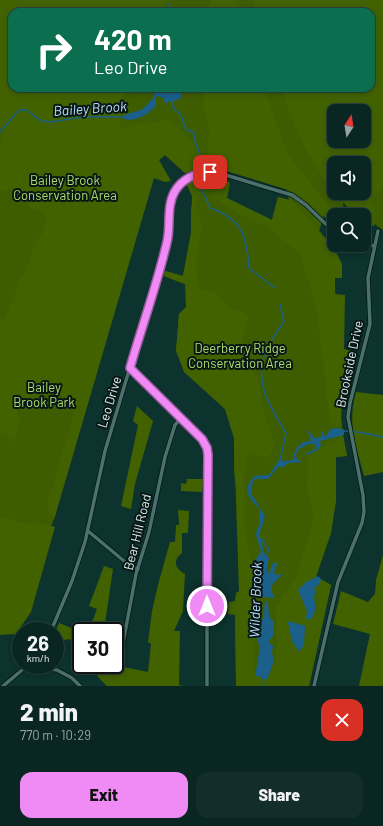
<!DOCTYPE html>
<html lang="en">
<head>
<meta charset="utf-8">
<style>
  body { margin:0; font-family:Barlow,sans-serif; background:#132e2a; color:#f1f3f6; height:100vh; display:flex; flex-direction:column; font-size:15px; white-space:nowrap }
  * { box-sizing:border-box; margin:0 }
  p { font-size:13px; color:#99a5a5 }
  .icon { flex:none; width:22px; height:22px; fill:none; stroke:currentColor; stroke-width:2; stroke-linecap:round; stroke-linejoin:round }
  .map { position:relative; height:686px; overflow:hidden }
  .details { display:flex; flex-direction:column; background:#0a2622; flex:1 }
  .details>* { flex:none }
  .banner { position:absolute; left:8px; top:8px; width:367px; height:84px; border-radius:12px; box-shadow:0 2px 6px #0003,0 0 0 1px #2a4340; background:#0b6e4f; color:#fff; overflow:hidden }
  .needle { width:26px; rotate:12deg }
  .tools { position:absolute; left:327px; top:104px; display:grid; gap:8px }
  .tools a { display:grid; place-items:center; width:44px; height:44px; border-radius:8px; background:#0a2622; box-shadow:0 2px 6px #0003,0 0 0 1px #2a4340; font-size:20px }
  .speed { position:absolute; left:12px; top:622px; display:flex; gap:8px; font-size:20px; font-weight:700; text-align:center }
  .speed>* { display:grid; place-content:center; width:52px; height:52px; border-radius:50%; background:#0a2622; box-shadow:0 2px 6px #0003,0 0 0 1px #2a4340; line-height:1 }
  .speed small { font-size:10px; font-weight:400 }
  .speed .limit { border:2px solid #111; border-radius:6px; background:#fff; color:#111 }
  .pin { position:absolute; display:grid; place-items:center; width:34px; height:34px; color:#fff; margin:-17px; border-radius:8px; box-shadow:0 2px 6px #0006 }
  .me { position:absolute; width:44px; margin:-22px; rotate:0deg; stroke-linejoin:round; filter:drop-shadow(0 0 3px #0008) }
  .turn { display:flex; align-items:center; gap:14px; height:84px; padding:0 20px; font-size:18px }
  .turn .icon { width:52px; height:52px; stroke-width:2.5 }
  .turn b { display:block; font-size:28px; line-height:34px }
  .round { display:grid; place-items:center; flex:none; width:42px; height:42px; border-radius:12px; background:#132e2a }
  .overview { display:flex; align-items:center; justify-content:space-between; height:68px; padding:0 20px }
  h1 { font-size:24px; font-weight:800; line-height:30px }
  .primary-button { display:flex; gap:8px; margin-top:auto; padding:8px 20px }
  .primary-button a { flex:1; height:46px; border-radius:12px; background:#f08bf6; color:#111; font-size:16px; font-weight:800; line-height:46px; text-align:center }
  .primary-button a+a { background:#132e2a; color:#f1f3f6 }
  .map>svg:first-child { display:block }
  .green { fill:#3e5c00; fill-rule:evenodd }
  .forest { fill:#426200; fill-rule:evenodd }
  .water { fill:#1a608b }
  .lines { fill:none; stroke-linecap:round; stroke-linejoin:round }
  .stream { stroke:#1a608b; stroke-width:1.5 }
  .street-casing { stroke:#001916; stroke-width:5 }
  .street { stroke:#4c706b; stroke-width:3.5 }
  .route-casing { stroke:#9c5aa0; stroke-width:10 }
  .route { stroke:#f08bf6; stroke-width:7 }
  .labels { text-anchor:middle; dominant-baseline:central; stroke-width:4; stroke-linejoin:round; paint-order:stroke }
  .park-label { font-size:13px; fill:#acdb6b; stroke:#081715 }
  .street-label { font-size:13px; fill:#dcf0ec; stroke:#081715 }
  .water-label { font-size:14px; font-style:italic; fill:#b6dffd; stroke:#081715 }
</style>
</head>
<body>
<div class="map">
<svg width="383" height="686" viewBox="0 0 383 686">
  <rect width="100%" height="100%" fill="#0d332e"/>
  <path class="green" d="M0,0H383V94L357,163H334V193H364L383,152V230L364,217V215L343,202L344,215H334V224L324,216L319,231L334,248L337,354L353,357C347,380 338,404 342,428L344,430L343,435L347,456L336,457V500L331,533L315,576L331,585L309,686H236L235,601L248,600L234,471V438L225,409L199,385L176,351L179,314L193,301L197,289L164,276L165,271L183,276L191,233V207L197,203L198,199L196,170L185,173L165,155L159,160L28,606L0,630ZM12,12H371V88H12ZM334,111H364V141H334ZM217,168L286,188L289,200L278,197L272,220L227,198L230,184L217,181Z"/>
  <g class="forest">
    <polygon points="0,0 168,0 163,8 163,12 12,12 12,88 147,88 131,90 123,96 123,109 120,126 125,129 138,123 156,123 161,120 170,121 189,138 197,151 200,169 185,173 165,155 159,160 171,181 165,182 154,178 54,520 47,505 77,402 49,390 39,396 27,399 20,404 17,411 20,419 15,443 5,433 0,437 0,323 4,319 14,297 17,285 26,269 36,242 42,234 46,220 43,213 30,208 19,189 13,188 0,192 0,147 4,129 0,126"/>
    <polygon points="212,0 236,0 239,12 206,12"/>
    <path d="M252,0H383V187L370,203L377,216L374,226L368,225L364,221V215H355L334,193H364V163H334V193C308,158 294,129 281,88H371V12H256ZM334,111H364V141H334Z"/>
    <polygon points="205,88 264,88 287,153 336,215 334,215 334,224 295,192 220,169 211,168 207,158 209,129 204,109 203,97"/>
    <path d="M206,177L230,182L227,198L272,220L278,197L290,200L302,211L334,248L342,264V278H335V294L345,295L344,349L354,352C348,377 338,403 342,428L330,422L317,312L300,254L268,227L240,215L205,193L199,197L195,209L202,223L196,265L198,289L216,293L232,310C241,310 245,311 249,319C234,344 251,362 260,385C262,392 260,399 262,406C265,419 284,451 265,458L254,453H247L244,478L245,533L255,571L259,619L255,634L253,673L255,676H258L267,680L275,663L277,643L275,608L297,575L314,519L307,488L308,457L332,441H338L340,436L343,435L347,456L336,457V500L331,533L316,577L306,582L298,590L307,611L306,616L315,614L316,602L314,595L316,592L314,589L320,583L321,579L331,585L309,686H236L235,615L228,614L229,602L235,601L236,593L239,591L234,438L225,409L184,372L176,351L179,314L186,307L185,284L164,276L165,271L183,276L191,233L192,196L187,185C191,178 199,177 206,177ZM289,622L302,624L306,629L304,645L299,652L291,638Z"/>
    <path d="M356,392L383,395V472L364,476C356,445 347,424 356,392Z"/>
    <polygon points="137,406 153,421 135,484 131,509 121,506 138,425 133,421"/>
    <polygon points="187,479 203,479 202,492 181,491 181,483 186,484"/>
    <path d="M178,510L189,511L188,533H182V553C172,561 175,568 185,574L183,611L174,631H180L179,685L183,686H107L98,677L95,665H114L148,672L151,644L148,642L152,611L158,585L170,542H175L176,525H179Z"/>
    <polygon points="0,516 28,524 33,522 55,527 31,612 16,634 0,635"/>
    <polygon points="383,555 383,686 359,686 370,634 333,624 341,591 368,602 375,594 376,580"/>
    <polygon points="104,566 113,569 104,630 89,631 97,609 89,606"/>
    <polygon points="59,623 81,632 81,646 69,639 61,641 55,640 55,633"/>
  </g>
  <g class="water">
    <path d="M158,88H165L167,92L173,89L175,91L179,88H184L181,98L172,102L169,101L166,103L164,102L163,98L158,96L156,97V106C148,114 134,124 122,118L126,114L131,113L143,109L153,98L155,91Z"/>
    <path d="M337,428L344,430V435L320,441L321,445L318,450L306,455V453L316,449V446L311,443L299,449L295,457L302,462L288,463L284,467H278L268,479H255L253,482L251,493L265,516L262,527L259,533L264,553L269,558L266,573H269L273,563H277L280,556L274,573L277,575L280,574L282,575C276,581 267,586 274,596L273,598L257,596L256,587L261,582L260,572L256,559L261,552C260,543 252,535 259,526L260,509C249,499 241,489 255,476L269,475L279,460L284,461L293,460C294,449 299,441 311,441L309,434L304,430L309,432L315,438L321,437V431L323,432L324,436L327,435L330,429Z"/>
    <path d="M318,576L321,579L320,583L314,589L316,592L314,596C315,604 317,613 311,619H306L307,611L298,590L306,582Z"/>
    <polygon points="265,600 268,603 269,616 274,622 274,635 268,642 273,646 272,653 274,661 267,680 258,676 255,676 260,647 257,639 264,614"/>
    <polygon points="289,621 305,626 304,645 299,652 292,641 288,623"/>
  </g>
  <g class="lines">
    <g class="stream">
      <polyline points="168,4 173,11 188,8"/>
      <polyline points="170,99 175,110 181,115 186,129 194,133 195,141 204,167"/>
      <path d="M0,132L18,111C28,106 34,118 42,121C53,124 65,119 76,118C91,116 107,117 123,117"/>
      <path d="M204,178L200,185L210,208C242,218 247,237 249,268L275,288"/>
      <polyline points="344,431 358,432 383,437"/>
      <path d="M280,461L286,433C271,408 255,385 264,356C268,344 278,331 284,321L280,304"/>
      <polyline points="260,539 264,541 264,544 269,548 267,555"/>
      <polyline points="266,567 268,575"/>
      <polyline points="263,678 264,686"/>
    </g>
    <defs>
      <g id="street">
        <polyline points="364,243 374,246"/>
        <polyline points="130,368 202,439 207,450 207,686"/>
        <polyline points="88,531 130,566 138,569"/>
        <polyline points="51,631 72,581 85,542 105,451 167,243 172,197 178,187 191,176 202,172 219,173 292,195 306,205 334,232"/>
        <polyline points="121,654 136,574 149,532 165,457 175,425 181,418"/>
        <polyline points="28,666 57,670 72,678 80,686"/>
        <polyline points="3,686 28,665"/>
        <polyline points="314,686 338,582 362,523 364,512 363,495 348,417 350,403 370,324 368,278 378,231"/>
      </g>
    </defs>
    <use href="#street" class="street-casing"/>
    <use href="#street" class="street"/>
  </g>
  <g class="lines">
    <defs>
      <path id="route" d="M207,606L208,455L207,448L202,439L130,368C142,326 157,285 167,242C171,226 166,206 175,191C183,178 196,173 210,172"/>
    </defs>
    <use href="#route" class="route-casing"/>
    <use href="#route" class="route"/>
  </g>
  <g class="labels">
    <g class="park-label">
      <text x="65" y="180">Bailey Brook<tspan x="65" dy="15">Conservation Area</tspan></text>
      <text x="240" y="348">Deerberry Ridge<tspan x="240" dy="15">Conservation Area</tspan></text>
      <text x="44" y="387">Bailey<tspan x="44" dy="15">Brook Park</tspan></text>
    </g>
    <g class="street-label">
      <text transform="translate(349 364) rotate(-78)">Brookside Drive</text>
      <text transform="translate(109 402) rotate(-73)">Leo Drive</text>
      <text transform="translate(137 532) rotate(-76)">Bear Hill Road</text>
    </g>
    <g class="water-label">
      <text transform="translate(90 108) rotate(-4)">Bailey Brook</text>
      <text transform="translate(255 600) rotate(-88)">Wilder Brook</text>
    </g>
  </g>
</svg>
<div class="tools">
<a><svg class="needle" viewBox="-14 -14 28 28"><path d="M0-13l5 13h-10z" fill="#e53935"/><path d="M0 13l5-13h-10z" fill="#99a5a5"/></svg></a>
<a><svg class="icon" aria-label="sound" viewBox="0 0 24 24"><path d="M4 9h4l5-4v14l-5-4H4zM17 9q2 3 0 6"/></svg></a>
<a><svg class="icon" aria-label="search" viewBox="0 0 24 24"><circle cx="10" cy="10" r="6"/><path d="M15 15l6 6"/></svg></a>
</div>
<div class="speed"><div>26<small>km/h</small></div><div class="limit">30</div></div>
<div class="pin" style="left:210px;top:172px;background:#d93025"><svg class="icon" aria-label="arrive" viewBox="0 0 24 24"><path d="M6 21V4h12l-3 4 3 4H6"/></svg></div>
<svg class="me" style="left:207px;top:606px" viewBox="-20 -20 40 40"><circle r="17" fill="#f08bf6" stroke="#fff" stroke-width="3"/><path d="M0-11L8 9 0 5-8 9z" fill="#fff"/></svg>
<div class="banner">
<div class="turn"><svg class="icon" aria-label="right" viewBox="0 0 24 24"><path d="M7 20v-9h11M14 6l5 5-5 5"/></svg><div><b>420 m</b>Leo Drive</div></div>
</div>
</div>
<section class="details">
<div class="overview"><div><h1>2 min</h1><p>770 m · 10:29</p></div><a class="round" style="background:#d93025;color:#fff"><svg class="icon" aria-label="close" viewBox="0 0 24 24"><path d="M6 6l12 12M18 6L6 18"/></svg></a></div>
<div class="primary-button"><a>Exit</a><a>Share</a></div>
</section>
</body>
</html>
